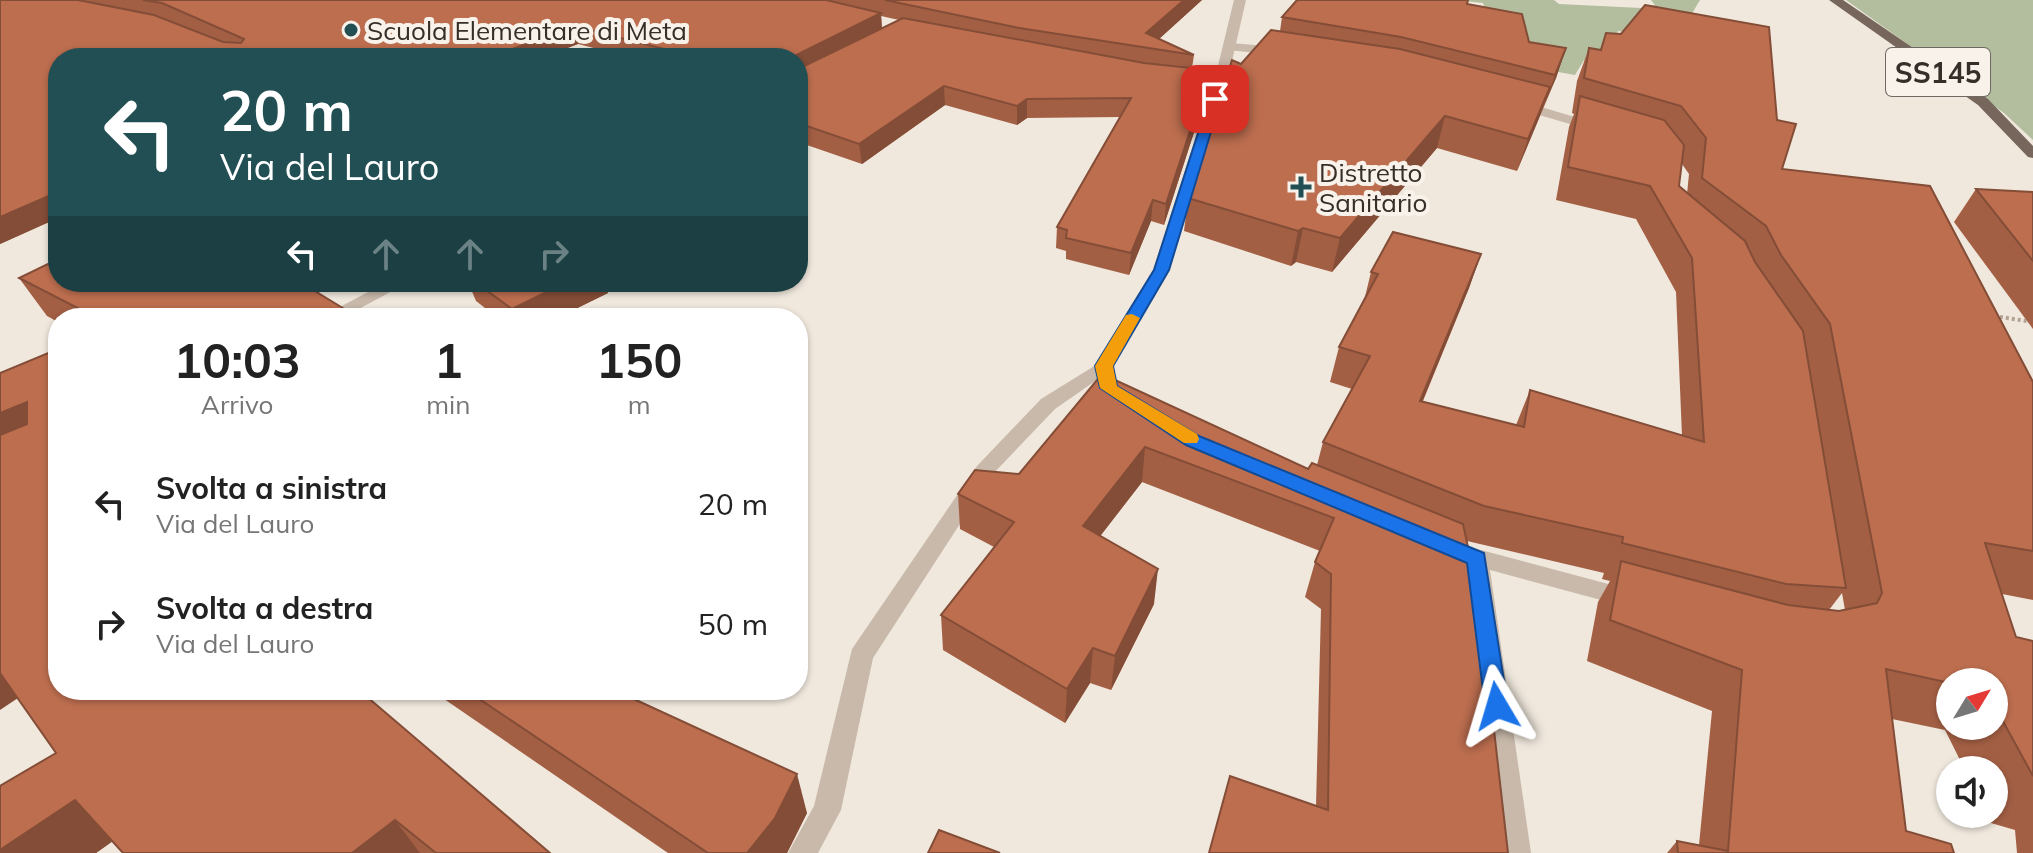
<!DOCTYPE html>
<html lang="it">
<head>
<meta charset="utf-8">
<style>
  body { margin:0; font-family:Mulish,sans-serif; background:#f6f6f6; color:#222; height:100vh; display:flex; flex-direction:column; font-size:30px; white-space:nowrap }
  * { box-sizing:border-box; margin:0 }
  p { font-size:26px; color:#767676 }
  .icon { flex:none; width:44px; height:44px; fill:none; stroke:currentColor; stroke-width:2; stroke-linecap:round; stroke-linejoin:round }
  .map { position:relative; flex:1; overflow:hidden }
  .panel { position:absolute; left:48px; top:308px; width:760px; height:392px; display:flex; flex-direction:column; background:#fff; border-radius:32px; box-shadow:0 2px 6px #0004 }
  .panel>* { flex:none }
  .top-card { position:absolute; left:48px; top:48px; width:760px; height:244px; border-radius:32px; box-shadow:0 2px 6px #0004; background:#224f54; color:#fff; overflow:hidden }
  .needle { width:52px; rotate:52deg }
  .buttons { position:absolute; left:1936px; top:668px; display:grid; gap:16px }
  .buttons a { display:grid; place-items:center; width:72px; height:72px; border-radius:50%; background:#fff; box-shadow:0 2px 6px #0004; font-size:40px }
  .pin { position:absolute; display:grid; place-items:center; width:68px; height:68px; color:#fff; margin:-34px; border-radius:16px; box-shadow:0 4px 12px #0006 }
  .me { position:absolute; width:88px; margin:-44px; rotate:353deg; stroke-linejoin:round; filter:drop-shadow(0 0 6px #0008) }
  .turn { display:flex; align-items:center; gap:28px; height:168px; padding:0 40px; font-size:36px }
  .turn .icon { width:104px; height:104px; stroke-width:2.5 }
  .turn b { display:block; font-size:56px; line-height:68px }
  .lanes { display:flex; align-items:center; height:76px; padding:0 40px; background:#0003; justify-content:center; gap:40px; direction:ltr }
  .lanes .off { opacity:.35 }
  .eta { display:flex; justify-content:space-evenly; align-items:center; height:136px; text-align:center }
  .eta b { font-size:48px; font-weight:700; line-height:56px }
  ul { padding:0; list-style:none }
  li { display:flex; align-items:center; gap:24px; height:120px; padding:0 40px }
  li div { flex:1 }
  li b { display:block; font-size:30px }
  li em { font-style:normal }
  .map>svg:first-child { display:block }
  .green { fill:#b2be9e }
  .lines { fill:none; stroke-linecap:round; stroke-linejoin:round }
  .path { stroke:#b3a394; stroke-width:4; stroke-dasharray:3 3; stroke-linecap:butt }
  .service { fill:#c8b9aa; fill-rule:evenodd }
  .minor { fill:#c8b9aa; fill-rule:evenodd }
  .primary { fill:#77665b; fill-rule:evenodd }
  .wall { fill:#a35f44; fill-rule:evenodd }
  .shaded-wall { fill:#844d37 }
  .building { fill:#bd6e4f; stroke:#844d37; stroke-width:2 }
  .route { fill:#1a73e8; stroke:#114b97; stroke-width:2 }
  .slow { fill:#f59e0b }
  .poi-dot { fill:#224f54; stroke:#f8f2ea; stroke-width:3 }
  .labels { text-anchor:middle; dominant-baseline:central; stroke-width:8; stroke-linejoin:round; paint-order:stroke }
  .far-poi-label { font-size:26px; fill:#362e29; stroke:#f8f2ea; text-anchor:start }
  .shield { fill:#f8f2ea; stroke:#706963; stroke-width:2 }
  .shield-label { font-size:28px; font-weight:bold; fill:#362e29 }
</style>
</head>
<body>
<div class="map">
<svg width="2033" height="853" viewBox="0 0 2033 853">
  <rect width="100%" height="100%" fill="#f0e8dd"/>
  <g class="green">
    <polygon points="1454,0 1554,0 1559,4 1641,8 1655,5 1651,0 1700,0 1677,39 1618,31 1600,61 1584,60 1575,75 1547,70 1493,32 1483,3"/>
    <polygon points="1846,0 2033,0 2033,140 2004,113"/>
  </g>
  <g class="lines">
    <polyline class="path" points="1994,316 2033,322"/>
    <g class="service">
      <polygon points="1231,43 1278,47 1284,51 1278,55 1227,50 1227,44"/>
      <polygon points="1517,100 1602,125 1604,128 1597,132 1512,107 1510,104"/>
      <polygon points="1104,360 1113,366 1111,370 1055,409 991,476 873,658 841,810 818,853 788,853 814,806 852,649 977,466 1041,399"/>
      <polygon points="1477,549 1627,589 1635,591 1639,598 1635,605 1627,607 1490,570 1531,853 1503,853 1466,558 1469,552"/>
    </g>
    <g class="minor">
      <polygon points="1234,0 1246,0 1227,83 1169,270 1113,366 1118,385 1129,395 1126,399 1112,399 1099,388 1095,366 1153,270 1212,86 1183,83 1176,79 1183,75 1215,78"/>
      <polygon points="387,282 409,282 342,318 319,318"/>
      <polygon points="1445,537 1485,552 1488,558 1485,564 1477,567 1437,551 1434,545 1437,539"/>
    </g>
    <polygon class="primary" points="1829,0 1843,0 1988,99 2033,146 2033,158 2028,157 1978,105"/>
  </g>
  <g class="wall">
    <path d="M0,0H1202L1159,39L1194,55L1192,68L1208,89L1164,225L1151,221L1129,275L1066,259V251L1056,248L1057,227L1120,117L1027,118L1017,125L945,105L862,164L798,142V58H633L578,44L541,58H58V218L0,244ZM881,16L899,20L882,28Z"/>
    <polygon points="1467,4 1529,42 1566,48 1556,78 1517,171 1437,148 1332,272 1296,262 1291,266 1184,231 1188,198 1241,64 1280,31 1282,17"/>
    <path d="M1606,33L1777,120L1782,169L2033,382V600L2002,594L2016,637L2033,641V853H2017L2015,830L1991,823L1987,814H1994V770H1965L1945,730L1892,719L1906,831L1954,853H1667L1677,841L1699,845L1712,711L1587,661L1598,602L1610,581L1602,579L1604,573L1467,541L1508,853H1209L1316,806L1321,609L1305,597L1315,562L1320,551L1142,482L1100,536L1154,604L1111,690L1090,683L1065,723L943,650L941,615L994,547L960,529L958,494L1019,474L1102,374L1308,469L1317,465L1323,442L1352,389L1330,382L1339,347L1364,301L1371,272L1481,254L1469,288L1423,401L1516,425L1530,390L1682,436L1676,292L1636,219L1556,200L1569,127L1574,114L1572,113L1577,81L1589,48L1600,50ZM1682,164L1689,174L1687,194L1679,186ZM1842,593L1845,610L1839,611L1829,610ZM1950,682H1994V726H1950Z"/>
    <polygon points="1976,189 2033,192 2033,329 1954,222"/>
    <polygon points="19,278 58,282 314,282 320,294 359,318 58,318 58,322 47,316"/>
    <polygon points="468,282 604,282 608,293 557,318 498,318 476,301"/>
    <polygon points="0,373 58,690 550,853 123,853 113,841 96,853 0,853 56,753 18,698"/>
    <polygon points="431,690 620,690 807,813 787,853 668,853"/>
  </g>
  <g class="shaded-wall">
    <polygon points="1184,0 1202,0 1149,48 1146,33"/>
    <polygon points="881,13 882,31 798,74 798,58 794,58 794,56"/>
    <polygon points="573,26 578,44 541,58 488,58"/>
    <polygon points="1566,48 1556,78 1544,105 1555,75"/>
    <polygon points="1210,70 1208,89 1164,225 1166,204"/>
    <polygon points="944,86 945,105 862,164 859,144"/>
    <polygon points="1550,87 1539,118 1517,171 1528,139"/>
    <polygon points="1027,99 1027,118 1017,125 1017,106"/>
    <polygon points="1445,116 1437,148 1332,272 1340,238"/>
    <polygon points="58,192 58,218 0,244 0,217"/>
    <polygon points="1153,200 1151,221 1129,275 1131,253"/>
    <polygon points="1303,228 1296,262 1291,266 1298,231"/>
    <polygon points="1481,254 1469,288 1408,436 1420,401"/>
    <polygon points="289,282 314,282 323,301"/>
    <polygon points="567,282 604,282 608,293 557,318 515,318 512,309"/>
    <polygon points="27,402 58,441 0,468 0,413"/>
    <polygon points="1145,447 1142,482 1081,561 1083,526"/>
    <polygon points="1158,569 1154,604 1111,690 1115,656"/>
    <polygon points="1093,648 1090,683 1065,723 1067,689"/>
    <polygon points="0,666 27,692 0,710"/>
    <polygon points="797,774 807,813 787,853 747,853"/>
    <polygon points="75,800 117,838 96,853 0,853 0,850"/>
    <polygon points="395,820 420,853 352,853"/>
  </g>
  <g class="building">
    <polygon points="0,0 78,0 154,15 223,42 241,43 244,39 162,3 143,0 826,0 881,13 794,56 794,58 700,58 573,26 488,58 58,58 58,192 0,217"/>
    <polygon points="885,0 1184,0 1146,33 1194,55 1019,28"/>
    <polygon points="1297,0 1468,0 1467,4 1522,14 1529,42 1566,48 1555,75 1401,37 1282,17"/>
    <polygon points="1645,5 1769,27 1777,120 1796,124 1782,169 1930,186 2033,382 2033,551 1985,543 2016,637 2033,641 2033,776 1994,705 1994,682 1950,683 1886,669 1906,831 1951,844 1954,853 1678,853 1677,841 1728,851 1742,670 1610,620 1621,561 1788,605 1839,611 1877,603 1882,593 1830,324 1781,255 1766,226 1702,178 1706,138 1681,106 1584,78 1589,48 1601,50 1606,33 1621,34"/>
    <polygon points="903,18 1144,63 1210,70 1166,204 1153,200 1131,253 1066,238 1067,230 1057,227 1131,98 1027,99 1017,106 944,86 859,144 798,123 798,69"/>
    <polygon points="1271,30 1400,49 1550,87 1528,139 1445,116 1340,238 1303,228 1298,231 1188,198 1232,60 1241,64"/>
    <polygon points="1580,96 1664,120 1684,145 1679,186 1745,241 1755,262 1803,331 1846,588 1786,584 1622,543 1623,537 1484,506 1323,442 1370,356 1339,347 1378,274 1371,272 1393,232 1481,254 1420,401 1524,427 1530,390 1704,442 1692,258 1650,186 1568,167"/>
    <polygon points="1976,189 2033,192 2033,261"/>
    <polygon points="58,259 58,282 300,282 359,318 97,318 19,278"/>
    <polygon points="475,282 567,282 512,309"/>
    <polygon points="58,349 58,690 359,690 550,853 436,853 395,820 352,853 123,853 75,800 0,850 0,786 56,753 0,673 0,435 27,424 27,402 0,413 0,373"/>
    <polygon points="1102,374 1308,469 1312,463 1463,524 1479,598 1508,853 1209,853 1230,776 1328,810 1331,574 1315,562 1334,518 1145,447 1083,526 1158,569 1115,656 1093,648 1067,689 941,615 1014,522 958,494 975,470 1019,474"/>
    <polygon points="466,690 620,690 636,700 797,774 775,818 747,853 708,853"/>
    <polygon points="939,830 1000,853 928,853"/>
  </g>
  <polygon class="route" points="1215,95 1221,99 1169,270 1113,366 1117,386 1199,436 1484,553 1508,706 1505,713 1497,716 1488,713 1485,706 1467,563 1186,445 1100,388 1095,366 1154,270 1209,99"/>
  <polygon class="slow" points="1132,314 1140,318 1113,366 1117,386 1197,434 1199,439 1197,443 1184,443 1100,388 1095,366 1126,315"/>
  <g class="poi-dot">
    <circle cx="351" cy="30" r="8"/>
    <path d="M1297 175h8v8h8v8h-8v8h-8v-8h-8v-8h8z"/>
  </g>
  <g class="labels">
    <g class="far-poi-label">
      <text x="367" y="30">Scuola Elementare di Meta</text>
      <text x="1319" y="172">Distretto<tspan x="1319" dy="30">Sanitario</tspan></text>
    </g>
    <rect class="shield" x="1886" y="48" width="104" height="48" rx="6"/>
    <g class="shield-label">
      <text x="1938" y="72">SS145</text>
    </g>
  </g>
</svg>
<div class="buttons">
<a><svg class="needle" viewBox="-14 -14 28 28"><path d="M0-13l5 13h-10z" fill="#e53935"/><path d="M0 13l5-13h-10z" fill="#767676"/></svg></a>
<a><svg class="icon" aria-label="sound" viewBox="0 0 24 24"><path d="M4 9h4l5-4v14l-5-4H4zM17 9q2 3 0 6"/></svg></a>
</div>
<div class="pin" style="left:1215px;top:99px;background:#d93025"><svg class="icon" aria-label="arrive" viewBox="0 0 24 24"><path d="M6 21V4h12l-3 4 3 4H6"/></svg></div>
<svg class="me" style="left:1497px;top:706px" viewBox="-20 -20 40 40"><path d="M0-17L14 15 0 8-14 15z" fill="#1a73e8" stroke="#fff" stroke-width="4"/></svg>
<div class="top-card">
<div class="turn"><svg class="icon" aria-label="left" viewBox="0 0 24 24"><path d="M17 20v-9H6M10 6l-5 5 5 5"/></svg><div><b>20 m</b>Via del Lauro</div></div>
<div class="lanes"><svg class="icon" aria-label="left" viewBox="0 0 24 24"><path d="M17 20v-9H6M10 6l-5 5 5 5"/></svg><svg class="icon off" aria-label="ahead" viewBox="0 0 24 24"><path d="M12 20V5M6 11l6-6 6 6"/></svg><svg class="icon off" aria-label="ahead" viewBox="0 0 24 24"><path d="M12 20V5M6 11l6-6 6 6"/></svg><svg class="icon off" aria-label="right" viewBox="0 0 24 24"><path d="M7 20v-9h11M14 6l5 5-5 5"/></svg></div>
</div>
<section class="panel">
<div class="eta">
<div><b>10:03</b><p>Arrivo</p></div>
<div><b>1</b><p>min</p></div>
<div><b>150</b><p>m</p></div>
</div>
<ul>
<li><svg class="icon" aria-label="left" viewBox="0 0 24 24"><path d="M17 20v-9H6M10 6l-5 5 5 5"/></svg><div><b>Svolta a sinistra</b><p>Via del Lauro</p></div><em>20 m</em></li>
<li><svg class="icon" aria-label="right" viewBox="0 0 24 24"><path d="M7 20v-9h11M14 6l5 5-5 5"/></svg><div><b>Svolta a destra</b><p>Via del Lauro</p></div><em>50 m</em></li>
</ul>
</section>
</div>
</body>
</html>
